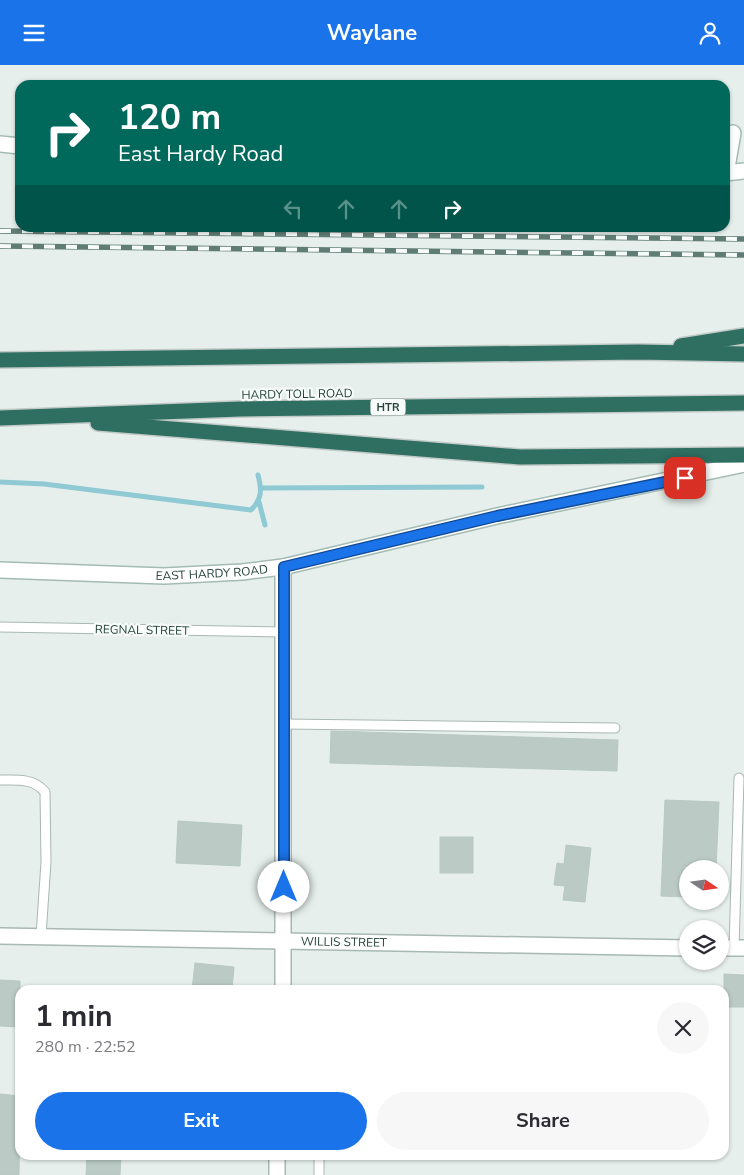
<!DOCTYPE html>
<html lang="en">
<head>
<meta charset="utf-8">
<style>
  body { margin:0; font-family:"Nunito Sans",sans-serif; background:#f7f7f7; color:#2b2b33; height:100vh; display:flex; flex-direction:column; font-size:19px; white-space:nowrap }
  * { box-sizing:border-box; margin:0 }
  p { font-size:16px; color:#7c7c81 }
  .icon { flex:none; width:28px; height:28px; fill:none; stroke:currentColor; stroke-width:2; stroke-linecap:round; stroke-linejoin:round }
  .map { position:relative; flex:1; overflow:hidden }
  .sheet { position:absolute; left:15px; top:920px; width:714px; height:175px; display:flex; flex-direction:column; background:#fff; border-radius:15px; box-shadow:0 1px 4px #0004 }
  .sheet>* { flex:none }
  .banner { position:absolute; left:15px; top:15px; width:715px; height:152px; border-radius:15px; box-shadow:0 1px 4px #0004; background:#00695c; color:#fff; overflow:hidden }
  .needle { width:32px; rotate:103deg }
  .tools { position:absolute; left:679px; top:795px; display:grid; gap:10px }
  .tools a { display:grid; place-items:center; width:50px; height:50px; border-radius:50%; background:#fff; box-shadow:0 1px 4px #0004; font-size:25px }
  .pin { position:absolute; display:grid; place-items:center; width:42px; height:42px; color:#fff; margin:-21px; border-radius:10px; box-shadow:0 2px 8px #0006 }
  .me { position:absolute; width:55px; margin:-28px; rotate:0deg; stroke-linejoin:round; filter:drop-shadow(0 0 4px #0008) }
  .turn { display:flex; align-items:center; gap:18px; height:105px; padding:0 20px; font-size:22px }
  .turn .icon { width:65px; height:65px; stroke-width:2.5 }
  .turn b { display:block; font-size:35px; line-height:42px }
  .lanes { display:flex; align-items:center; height:48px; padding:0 20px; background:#0003; justify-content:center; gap:25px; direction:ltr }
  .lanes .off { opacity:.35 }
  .round { display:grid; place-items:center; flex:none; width:52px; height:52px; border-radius:26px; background:#f7f7f7 }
  .overview { display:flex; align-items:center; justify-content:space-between; height:85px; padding:0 20px }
  h1 { font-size:30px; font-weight:700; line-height:38px }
  .cta { display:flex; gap:10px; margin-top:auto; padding:10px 20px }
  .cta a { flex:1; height:58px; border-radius:30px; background:#1a73e8; color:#fff; font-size:20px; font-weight:700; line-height:58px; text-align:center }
  .cta a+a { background:#f7f7f7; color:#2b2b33 }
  header { display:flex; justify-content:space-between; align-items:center; height:65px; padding:0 20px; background:#1a73e8; color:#fff; font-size:22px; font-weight:700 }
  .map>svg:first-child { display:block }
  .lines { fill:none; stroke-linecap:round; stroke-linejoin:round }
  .stream { stroke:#8ec9d4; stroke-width:5 }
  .building { fill:#bbcac4; stroke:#b8c9c2 }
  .lane-casing { stroke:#a8b8b2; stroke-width:11 }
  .street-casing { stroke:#a8b8b2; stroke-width:18 }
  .secondary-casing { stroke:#a4bbb3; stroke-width:18 }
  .highway-casing { stroke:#c2cac8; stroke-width:18 }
  .lane { stroke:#fff; stroke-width:9 }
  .street { stroke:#fff; stroke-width:15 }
  .secondary { stroke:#fff; stroke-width:15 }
  .highway { stroke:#2f6f62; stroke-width:15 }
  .rail-casing { stroke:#5f7d75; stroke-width:5.5 }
  .rail { stroke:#f7fbf9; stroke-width:4; stroke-dasharray:11; stroke-linecap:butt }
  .route-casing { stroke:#114b97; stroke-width:12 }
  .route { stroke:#1a73e8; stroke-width:9 }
  .labels { text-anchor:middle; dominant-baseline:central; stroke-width:4.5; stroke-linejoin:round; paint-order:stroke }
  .shield { fill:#f7fbf9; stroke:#637a73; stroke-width:1 }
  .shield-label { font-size:11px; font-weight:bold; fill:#24423a }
  .street-label { font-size:12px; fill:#24423a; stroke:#f7fbf9 }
</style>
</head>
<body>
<header><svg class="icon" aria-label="menu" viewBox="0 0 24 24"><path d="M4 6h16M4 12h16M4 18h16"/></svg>Waylane<svg class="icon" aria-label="person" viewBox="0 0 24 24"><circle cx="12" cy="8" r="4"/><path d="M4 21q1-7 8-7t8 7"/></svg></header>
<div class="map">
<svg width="744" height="1110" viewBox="0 0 744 1110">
  <rect width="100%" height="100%" fill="#e6efeb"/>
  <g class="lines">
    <g class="stream">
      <path d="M0,417L44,419L251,445C262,434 262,425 258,410"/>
      <polyline points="262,423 482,422"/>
      <polyline points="259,437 265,460"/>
    </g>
  </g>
  <g class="building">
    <polygon points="331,666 618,675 617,706 330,698"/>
    <polygon points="665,735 719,737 716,804 688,804 688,832 661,831"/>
    <polygon points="178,756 242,760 240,801 176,798"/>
    <rect x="440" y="772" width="33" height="36"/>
    <polygon points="566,780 591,783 585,837 563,835 565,821 554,820 557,798 564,799"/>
    <polygon points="195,898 234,902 232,925 192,925"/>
    <polygon points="724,909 744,910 744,942 724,942"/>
    <polygon points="0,915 20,916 20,962 0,961"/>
    <polygon points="0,1029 20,1031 19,1110 0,1110"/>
    <polygon points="87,1090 121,1090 120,1110 86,1110"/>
  </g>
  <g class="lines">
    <defs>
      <g id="lane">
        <polyline points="0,562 285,567"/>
        <polyline points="284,659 615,663"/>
        <path d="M0,715C18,715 33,713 45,727L46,797L41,871"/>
        <polyline points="734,883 739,713"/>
        <polyline points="319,1110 319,1090"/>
      </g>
      <g id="street">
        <path id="s1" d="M0,871L688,883"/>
        <polyline points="720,883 744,883"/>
        <polyline points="283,925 283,502"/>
        <polyline points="277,1110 277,1090"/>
      </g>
      <g id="secondary">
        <polyline points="0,79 20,81"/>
        <polyline points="725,108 744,106"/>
        <polyline points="726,108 733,68"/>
        <path id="s2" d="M0,505L164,511L242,507L283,502L497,451L744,399"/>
      </g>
      <g id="highway">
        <polyline points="681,281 744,271"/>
        <polyline points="0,295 638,287 744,289"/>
        <polyline points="0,353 240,344 744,338"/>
        <polyline points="98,358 520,392 744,390"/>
      </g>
    </defs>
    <use href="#lane" class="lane-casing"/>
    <use href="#street" class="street-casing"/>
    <use href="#secondary" class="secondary-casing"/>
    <use href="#highway" class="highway-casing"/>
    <use href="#lane" class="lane"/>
    <use href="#street" class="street"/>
    <use href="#secondary" class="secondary"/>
    <use href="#highway" class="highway"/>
    <defs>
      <g id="rail">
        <polyline points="0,166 744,174"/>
        <polyline points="0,181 744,190"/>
      </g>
    </defs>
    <use href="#rail" class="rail-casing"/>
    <use href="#rail" class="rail"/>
  </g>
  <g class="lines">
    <defs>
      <polyline id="route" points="284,822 284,502 497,451 685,413"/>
    </defs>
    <use href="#route" class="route-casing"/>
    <use href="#route" class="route"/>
  </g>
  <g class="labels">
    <rect class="shield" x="370.5" y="333.5" width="35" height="17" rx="4"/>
    <g class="shield-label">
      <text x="388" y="342">HTR</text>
    </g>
    <g class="street-label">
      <text transform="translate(297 329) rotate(-1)">HARDY TOLL ROAD</text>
      <text stroke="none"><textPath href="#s2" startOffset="212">EAST HARDY ROAD</textPath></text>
      <text transform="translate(142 565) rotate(1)">REGNAL STREET</text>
      <text stroke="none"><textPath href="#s1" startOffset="344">WILLIS STREET</textPath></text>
    </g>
  </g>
</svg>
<div class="tools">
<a><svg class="needle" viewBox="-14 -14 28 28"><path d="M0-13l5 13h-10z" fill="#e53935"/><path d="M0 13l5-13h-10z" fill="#7c7c81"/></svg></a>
<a><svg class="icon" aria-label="layers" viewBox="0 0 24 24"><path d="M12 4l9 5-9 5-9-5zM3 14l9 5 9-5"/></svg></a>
</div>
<div class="pin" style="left:685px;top:413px;background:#d93025"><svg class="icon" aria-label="arrive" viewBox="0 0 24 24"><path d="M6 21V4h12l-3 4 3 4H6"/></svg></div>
<svg class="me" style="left:284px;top:822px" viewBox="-20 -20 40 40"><circle r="19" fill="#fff"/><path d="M0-13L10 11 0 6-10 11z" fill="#1a73e8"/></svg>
<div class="banner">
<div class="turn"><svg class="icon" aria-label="right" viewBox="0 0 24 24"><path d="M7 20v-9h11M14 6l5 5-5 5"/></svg><div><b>120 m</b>East Hardy Road</div></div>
<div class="lanes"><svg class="icon off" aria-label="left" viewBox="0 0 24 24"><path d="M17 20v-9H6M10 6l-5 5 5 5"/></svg><svg class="icon off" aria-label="ahead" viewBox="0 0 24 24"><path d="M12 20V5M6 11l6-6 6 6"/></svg><svg class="icon off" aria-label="ahead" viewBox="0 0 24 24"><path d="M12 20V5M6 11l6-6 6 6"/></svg><svg class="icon" aria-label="right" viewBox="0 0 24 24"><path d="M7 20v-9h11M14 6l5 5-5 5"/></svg></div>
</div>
<section class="sheet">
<div class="overview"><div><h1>1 min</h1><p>280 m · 22:52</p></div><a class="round"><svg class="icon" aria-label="close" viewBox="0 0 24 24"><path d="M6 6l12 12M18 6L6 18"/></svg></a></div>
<div class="cta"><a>Exit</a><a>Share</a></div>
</section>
</div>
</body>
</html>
